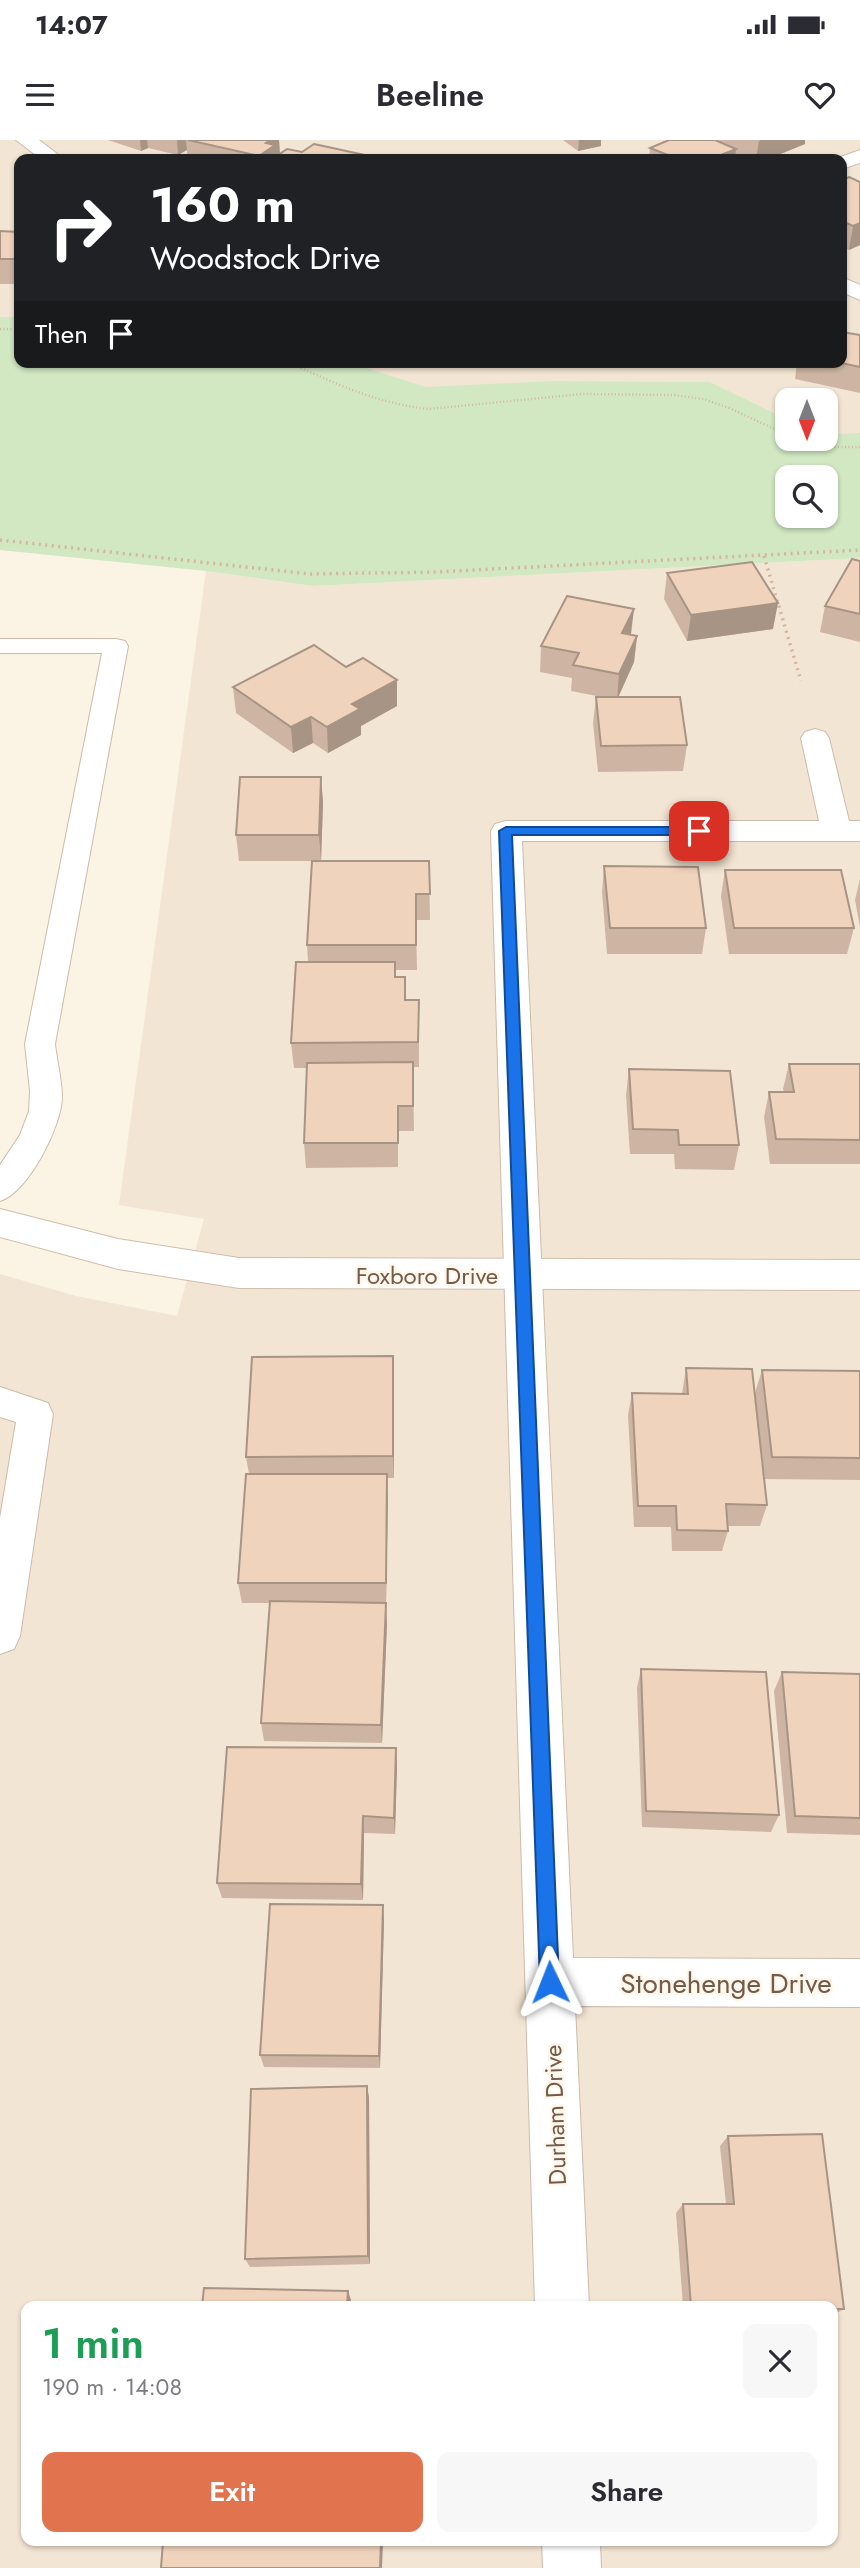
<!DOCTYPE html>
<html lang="en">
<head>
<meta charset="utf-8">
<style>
  body { margin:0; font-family:Jost,sans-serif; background:#f7f7f7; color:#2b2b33; height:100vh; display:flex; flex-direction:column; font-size:26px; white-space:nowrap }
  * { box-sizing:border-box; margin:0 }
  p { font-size:23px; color:#7c7c81 }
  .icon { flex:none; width:38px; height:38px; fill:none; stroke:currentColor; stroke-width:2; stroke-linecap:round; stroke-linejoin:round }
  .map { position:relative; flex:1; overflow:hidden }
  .drawer { position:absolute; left:21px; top:2161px; width:817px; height:245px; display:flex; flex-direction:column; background:#fff; border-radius:14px; box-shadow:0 2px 5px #0004 }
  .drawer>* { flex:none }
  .banner { position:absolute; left:14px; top:14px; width:833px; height:214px; border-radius:14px; box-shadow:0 2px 5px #0004; background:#202124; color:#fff; overflow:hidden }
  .needle { width:46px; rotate:180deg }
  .fabs { position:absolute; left:775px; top:248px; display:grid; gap:14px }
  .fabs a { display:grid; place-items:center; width:63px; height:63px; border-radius:14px; background:#fff; box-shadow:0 2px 5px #0004; font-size:35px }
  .pin { position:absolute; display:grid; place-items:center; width:60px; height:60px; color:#fff; margin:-30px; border-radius:14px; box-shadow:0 4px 10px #0006 }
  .me { position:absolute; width:77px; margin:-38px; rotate:358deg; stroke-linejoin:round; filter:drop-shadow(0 0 5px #0008) }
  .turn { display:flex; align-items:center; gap:24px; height:147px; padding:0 21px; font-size:32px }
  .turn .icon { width:91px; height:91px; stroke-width:2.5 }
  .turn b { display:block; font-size:49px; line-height:60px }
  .then { display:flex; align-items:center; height:66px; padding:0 21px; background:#0003; gap:14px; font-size:26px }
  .round { display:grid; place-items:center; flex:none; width:74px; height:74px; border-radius:14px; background:#f7f7f7 }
  .headline { display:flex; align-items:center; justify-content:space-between; height:119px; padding:0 21px }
  h1 { font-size:42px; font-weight:600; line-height:52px; color:#1e9e55 }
  .cta { display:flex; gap:14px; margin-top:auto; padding:14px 21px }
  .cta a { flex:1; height:80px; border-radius:14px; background:#e1744e; color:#fff; font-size:28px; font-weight:600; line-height:80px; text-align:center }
  .cta a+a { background:#f7f7f7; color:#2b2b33 }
  .status { display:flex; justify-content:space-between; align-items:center; height:49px; padding:0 35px; background:#fff; direction:ltr }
  .status svg { height:19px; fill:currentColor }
  header { display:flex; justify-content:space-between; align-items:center; height:91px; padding:0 21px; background:#fff; font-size:32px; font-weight:600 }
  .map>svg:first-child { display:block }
  .residential { fill:#f3e5d3; fill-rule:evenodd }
  .green { fill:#d1e8c3; fill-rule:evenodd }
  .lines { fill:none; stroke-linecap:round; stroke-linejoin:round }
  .lane-casing { stroke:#ccbbab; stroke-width:2 }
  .street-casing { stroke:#ccbbab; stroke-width:2 }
  .secondary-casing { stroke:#d1bdac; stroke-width:2 }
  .path-far1 { stroke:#d4b6a0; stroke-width:2.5; stroke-dasharray:1 2.5; stroke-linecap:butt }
  .path { stroke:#d4b6a0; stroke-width:3.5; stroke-dasharray:2 4.5; stroke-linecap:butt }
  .lane { fill:#fff; fill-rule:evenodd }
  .street { fill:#fff; fill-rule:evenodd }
  .secondary { fill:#fff; fill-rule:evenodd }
  .wall { fill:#ceb5a3 }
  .shaded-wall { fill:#a89484 }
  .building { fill:#f0d3bd; stroke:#a89484; stroke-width:2 }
  .route { fill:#1a73e8; stroke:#114b97; stroke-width:2 }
  .labels { text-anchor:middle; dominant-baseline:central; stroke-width:5; stroke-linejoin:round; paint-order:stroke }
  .street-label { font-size:24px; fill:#735a4b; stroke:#fef7ea }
  .near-street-label { font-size:28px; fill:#735a4b; stroke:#fef7ea }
</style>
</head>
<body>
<div class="status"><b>14:07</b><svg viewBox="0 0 49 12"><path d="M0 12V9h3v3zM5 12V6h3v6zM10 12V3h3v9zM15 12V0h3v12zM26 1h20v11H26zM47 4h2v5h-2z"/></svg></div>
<header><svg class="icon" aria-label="menu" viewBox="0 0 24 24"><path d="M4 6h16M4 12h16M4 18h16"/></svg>Beeline<svg class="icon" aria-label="heart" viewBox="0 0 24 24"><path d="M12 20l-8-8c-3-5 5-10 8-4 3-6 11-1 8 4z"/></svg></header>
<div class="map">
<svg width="860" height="2428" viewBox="0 0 860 2428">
  <rect width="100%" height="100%" fill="#fbf3e4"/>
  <g class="residential">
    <polygon points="0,0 860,0 860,293 826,294 826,261 788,261 787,279 710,242 555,241 411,258 321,222 842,222 842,19 19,19 19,177 0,177"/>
    <path d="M860,418V2428H0V1134L76,1156L177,1176L204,1079L119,1065L206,431L313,446ZM26,2166H833V2401H26Z"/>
  </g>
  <path class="green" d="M0,177H19V222H347L426,247L555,241L710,242L787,279L788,299H826V294L860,293V418L313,446L206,431L0,410ZM788,338H826V376H788Z"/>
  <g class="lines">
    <defs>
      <g id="lane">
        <path d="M0,499H116L125,501L128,506L55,904C57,922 62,940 62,958C61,987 28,1053 0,1061V1025L20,995L29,971L30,951L25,904L102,513H0Z"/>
        <polygon points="0,1247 48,1263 53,1274 20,1496 14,1509 0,1514 0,1378 16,1282 0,1277"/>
      </g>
      <g id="street">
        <polygon points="16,0 39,0 64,19 41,19"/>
        <polygon points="860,10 860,23 842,29 842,19 835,19"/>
        <polygon points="842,137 860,145 860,160 842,152"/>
        <polygon points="815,589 825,592 829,598 849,681 860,681 860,701 522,701 573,1818 860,1819 860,1867 575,1866 589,2166 535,2166 491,691 495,684 506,681 819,681 801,598 805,592"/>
        <polygon points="542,2401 600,2401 601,2428 543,2428"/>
      </g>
      <polygon id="secondary" points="0,1069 118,1099 239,1118 860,1120 860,1150 239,1148 118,1129 0,1097"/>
    </defs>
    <use href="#lane" class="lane-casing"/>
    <use href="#street" class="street-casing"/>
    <use href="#secondary" class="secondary-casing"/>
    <g class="path-far1">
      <polyline points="0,189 19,189"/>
      <path d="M288,222C334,243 378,264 429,269L582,254L674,255L703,259L729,268L788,295"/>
      <polyline points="797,299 828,307 860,307"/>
    </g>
    <g class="path">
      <polyline points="0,400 310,434 435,432 860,410"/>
      <polyline points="764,416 801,541"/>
    </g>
    <use href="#lane" class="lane"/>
    <use href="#street" class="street"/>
    <use href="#secondary" class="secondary"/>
  </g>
  <g class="wall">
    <polygon points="108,0 279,0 280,14 302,12 374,17 374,19 187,19 187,10 178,15 148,8 141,11"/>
    <polygon points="563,0 601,0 601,6 578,11"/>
    <polygon points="669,0 805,0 805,4 768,19 744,19 735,16 735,19 649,19 650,8"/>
    <polygon points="842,40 860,42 860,105 849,110 842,107"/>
    <polygon points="0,91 19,92 19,144 0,144"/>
    <polygon points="860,195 860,253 795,239 797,222 842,222"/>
    <polygon points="860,421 860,502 820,492 825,466"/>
    <polygon points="667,433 773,489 687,501 664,459"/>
    <polygon points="631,495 637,496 634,522 618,557 687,605 683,631 598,632 593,583 596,557 602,557 571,551 572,538 540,532 541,506"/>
    <polygon points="233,547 397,566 361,586 361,595 328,613 313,603 293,613 236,573"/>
    <polygon points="321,637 323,663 321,721 239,721 236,695"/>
    <polygon points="429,721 430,780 416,780 417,830 395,830 396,837 405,860 419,860 419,927 413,927 414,991 398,991 398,1027 306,1028 304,1003 307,928 294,928 291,903 308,822 307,805"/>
    <polygon points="604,726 706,788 702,814 607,814 602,752"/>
    <polygon points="725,730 854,788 847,814 729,814 721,756"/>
    <polygon points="860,739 860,787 855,760"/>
    <polygon points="789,924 860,924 860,1024 770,1024 764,977 769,952 784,952 783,949"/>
    <polygon points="629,929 739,1005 734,1030 675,1029 674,1014 630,1014 626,955"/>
    <polygon points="393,1216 394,1338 387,1338 386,1463 352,1463 387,1483 382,1603 264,1601 261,1583 270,1463 242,1463 238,1443 249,1334 246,1317"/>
    <polygon points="686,1228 767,1365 760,1386 727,1386 728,1391 722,1411 672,1411 671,1387 634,1387 628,1275 632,1253 682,1254"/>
    <polygon points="762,1230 860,1231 860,1340 765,1339 755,1253"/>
    <polygon points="641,1529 779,1675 771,1692 642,1687 637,1548"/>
    <polygon points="782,1532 860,1534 860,1695 787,1693 774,1551"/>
    <polygon points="396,1608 397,1626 395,1694 364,1693 363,1760 222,1758 217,1743"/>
    <polygon points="384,1780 380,1928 264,1927 260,1915"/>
    <polygon points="367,1946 369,1958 370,2124 250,2127 245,2119"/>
    <polygon points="728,1996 844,2169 833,2175 833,2166 683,2166 676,2073 683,2064 726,2064 720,2006"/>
  </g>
  <g class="shaded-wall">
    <polygon points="140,0 147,0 148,8 141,11"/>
    <polygon points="177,0 186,0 187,10 178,15"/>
    <polygon points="270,0 279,0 280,17 277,19 259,19 259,16 266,3"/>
    <polygon points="579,0 601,0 601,6 578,11"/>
    <polygon points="761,0 805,0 805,4 768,19 756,19 759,1"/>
    <polygon points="736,9 735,19 711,19"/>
    <polygon points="860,83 860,105 849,110 853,86"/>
    <polygon points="778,463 773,489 687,501 691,475"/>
    <polygon points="634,469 631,494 622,493"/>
    <polygon points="637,496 634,522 617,560 619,534"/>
    <polygon points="397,540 397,566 361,586 361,595 328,613 327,587 352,564"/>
    <polygon points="311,577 313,603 293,613 291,587"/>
    <polygon points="321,637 323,663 321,721 319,695"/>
    <polygon points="393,1216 394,1239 394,1338 393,1316"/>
    <polygon points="387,1334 388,1356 386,1463 386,1443"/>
    <polygon points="386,1463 387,1483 382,1603 381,1585"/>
    <polygon points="396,1608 397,1626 395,1694 394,1678"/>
    <polygon points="363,1676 364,1693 363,1760 361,1744"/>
    <polygon points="383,1765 384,1780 380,1928 379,1916"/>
    <polygon points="367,1946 369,1958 370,2124 368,2116"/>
    <polygon points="348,2151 351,2160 350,2166 347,2166"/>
    <polygon points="381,2401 383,2401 382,2428 380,2428"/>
  </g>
  <g class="building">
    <polygon points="188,0 270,0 266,3 275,5 259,16"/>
    <polygon points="669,0 715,0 736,9 711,19 678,19 650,8"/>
    <polygon points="314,4 374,17 371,19 272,19 287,9 302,12"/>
    <polygon points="629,16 636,19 621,19"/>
    <polygon points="849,37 860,42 860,83 853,86 842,81 842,40"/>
    <polygon points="0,91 19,92 19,119 0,119"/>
    <polygon points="842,192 860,195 860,227 837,222 842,222"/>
    <polygon points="852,419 860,421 860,474 825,466"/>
    <polygon points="752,422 778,463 691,475 667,433"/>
    <polygon points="567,456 634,469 622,493 637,496 619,534 573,525 579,513 541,506"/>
    <polygon points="314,505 346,527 363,518 397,540 352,564 360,569 327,587 311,577 291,587 233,547"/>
    <polygon points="596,557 680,557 687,605 601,606"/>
    <polygon points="240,637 321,637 319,695 236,695"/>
    <polygon points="312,721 429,721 430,754 416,754 416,805 307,805"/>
    <polygon points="604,726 698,727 706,788 610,788"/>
    <polygon points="725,730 841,730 854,788 734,788"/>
    <polygon points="296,822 395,822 395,837 405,837 405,860 419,860 418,902 291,903"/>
    <polygon points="413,922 413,966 398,966 398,1003 304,1003 307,923"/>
    <polygon points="789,924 860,924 860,1000 776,999 769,952 794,952"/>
    <polygon points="629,929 730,931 739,1005 679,1005 678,990 633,989"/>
    <polygon points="393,1216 393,1316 246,1317 252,1217"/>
    <polygon points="686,1228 752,1229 767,1365 726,1364 728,1391 677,1390 676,1366 638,1366 632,1253 688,1254"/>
    <polygon points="762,1230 860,1231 860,1318 772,1317"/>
    <polygon points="246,1334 387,1334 386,1443 238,1443"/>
    <polygon points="270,1461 386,1463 381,1585 261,1583"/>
    <polygon points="641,1529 766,1532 779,1675 646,1671"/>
    <polygon points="782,1532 860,1534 860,1678 795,1676"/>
    <polygon points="227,1607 396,1608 394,1678 363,1676 361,1744 217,1743"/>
    <polygon points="270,1764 383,1765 379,1916 260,1915"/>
    <polygon points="367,1946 368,2116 245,2119 251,1949"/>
    <polygon points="822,1994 844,2169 833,2169 833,2166 691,2166 683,2064 734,2064 728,1996"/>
    <polygon points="204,2148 348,2151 347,2166 202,2166"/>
    <polygon points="163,2401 381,2401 380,2428 161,2428"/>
  </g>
  <polygon class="route" points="506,687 699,687 705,691 699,695 512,695 559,1842 557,1849 550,1852 542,1849 540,1842 499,691"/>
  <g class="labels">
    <g class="street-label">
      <text x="427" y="1135">Foxboro Drive</text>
      <text transform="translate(555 1975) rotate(-92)">Durham Drive</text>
    </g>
    <g class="near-street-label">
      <text x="726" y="1843">Stonehenge Drive</text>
    </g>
  </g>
</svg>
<div class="fabs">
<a><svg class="needle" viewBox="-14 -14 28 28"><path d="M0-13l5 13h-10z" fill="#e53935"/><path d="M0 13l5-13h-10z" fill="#7c7c81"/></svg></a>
<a><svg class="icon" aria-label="search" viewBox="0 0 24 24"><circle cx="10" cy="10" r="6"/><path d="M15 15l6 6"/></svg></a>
</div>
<div class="pin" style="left:699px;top:691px;background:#d93025"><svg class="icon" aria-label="arrive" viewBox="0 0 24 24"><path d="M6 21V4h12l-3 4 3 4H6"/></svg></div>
<svg class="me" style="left:550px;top:1842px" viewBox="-20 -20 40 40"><path d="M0-17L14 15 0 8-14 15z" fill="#1a73e8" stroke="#fff" stroke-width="4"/></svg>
<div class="banner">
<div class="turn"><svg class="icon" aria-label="right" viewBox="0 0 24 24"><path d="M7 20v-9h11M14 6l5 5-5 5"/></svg><div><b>160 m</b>Woodstock Drive</div></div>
<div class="then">Then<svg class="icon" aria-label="arrive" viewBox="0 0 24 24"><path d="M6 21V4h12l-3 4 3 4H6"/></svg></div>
</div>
<section class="drawer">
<div class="headline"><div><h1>1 min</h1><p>190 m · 14:08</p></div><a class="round"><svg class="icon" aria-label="close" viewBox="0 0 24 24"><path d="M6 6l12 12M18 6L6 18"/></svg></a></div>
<div class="cta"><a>Exit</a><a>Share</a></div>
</section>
</div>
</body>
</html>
